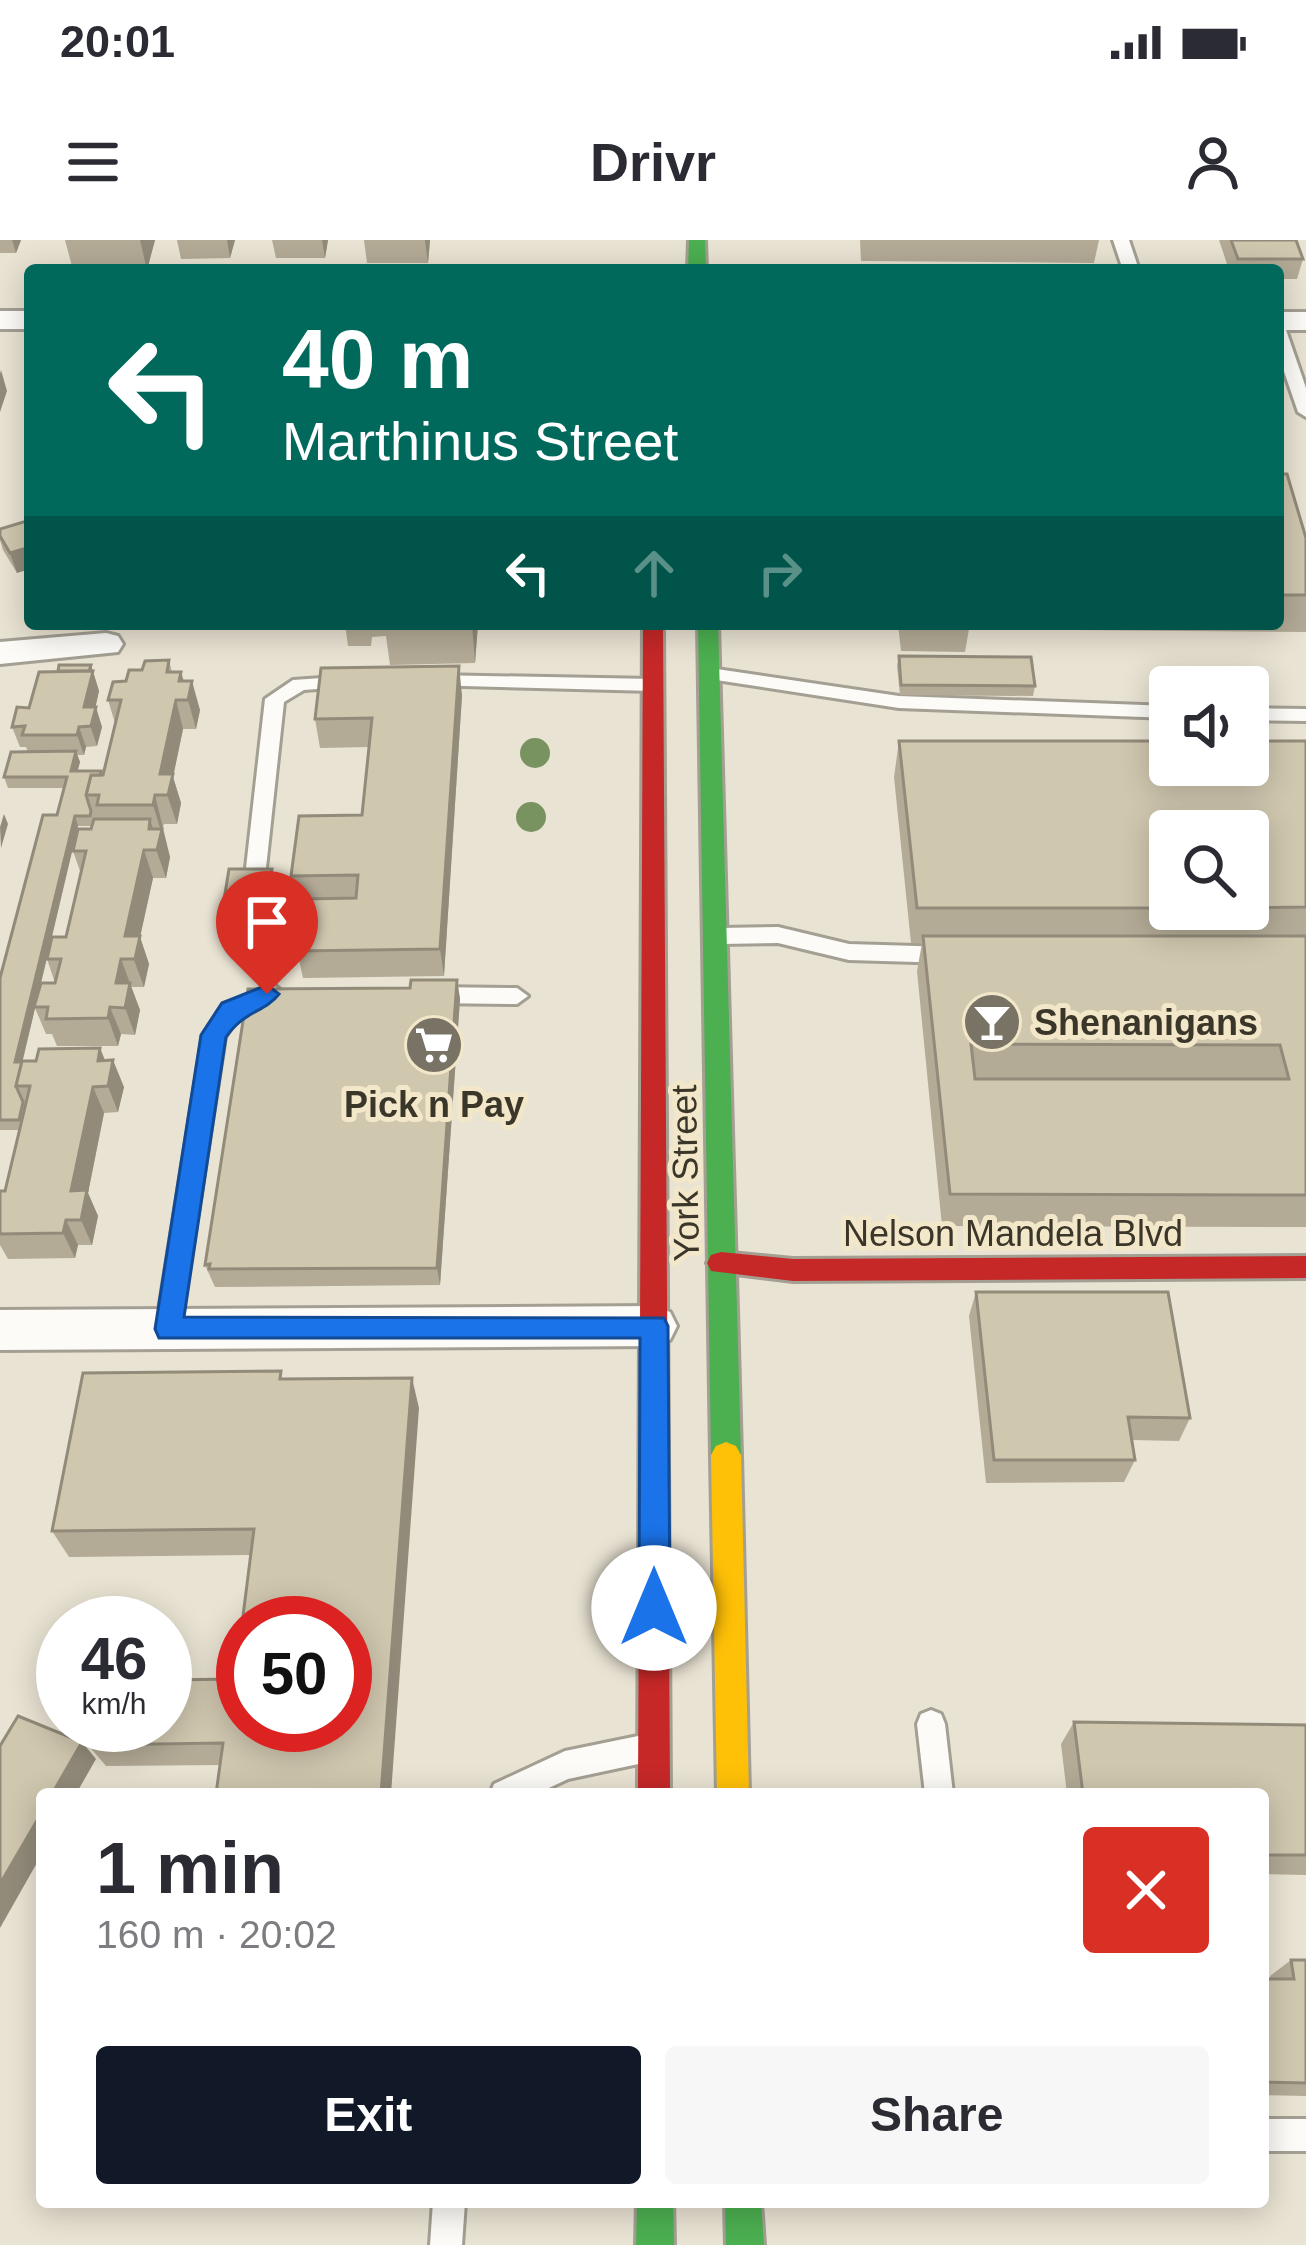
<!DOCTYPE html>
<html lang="en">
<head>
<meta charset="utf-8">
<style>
  body { margin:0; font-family:Helvetica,sans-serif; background:#f7f7f7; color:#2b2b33; height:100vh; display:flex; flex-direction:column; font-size:45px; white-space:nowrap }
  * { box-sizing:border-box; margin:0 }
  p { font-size:39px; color:#7c7c81 }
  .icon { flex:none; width:66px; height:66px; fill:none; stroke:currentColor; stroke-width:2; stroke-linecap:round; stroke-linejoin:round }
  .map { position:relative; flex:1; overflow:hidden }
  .details { position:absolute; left:36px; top:1548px; width:1233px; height:420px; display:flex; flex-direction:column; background:#fff; border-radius:12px; box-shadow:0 6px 30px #0003 }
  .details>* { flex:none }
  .banner { position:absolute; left:24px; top:24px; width:1260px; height:366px; border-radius:12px; box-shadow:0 6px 30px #0003; background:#00695c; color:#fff; overflow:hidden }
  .fabs { position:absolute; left:1149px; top:426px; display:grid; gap:24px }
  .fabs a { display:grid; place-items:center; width:120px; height:120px; border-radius:12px; background:#fff; box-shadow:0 6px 30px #0003; font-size:60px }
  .speed { position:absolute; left:36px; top:1356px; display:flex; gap:24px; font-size:60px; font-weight:700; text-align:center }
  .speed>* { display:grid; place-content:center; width:156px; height:156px; border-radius:50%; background:#fff; box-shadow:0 6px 30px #0003; line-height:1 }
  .speed small { font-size:30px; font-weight:400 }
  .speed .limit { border:18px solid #d22; background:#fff; color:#111 }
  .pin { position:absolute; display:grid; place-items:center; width:102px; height:102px; color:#fff; margin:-123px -51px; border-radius:50% 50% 50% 0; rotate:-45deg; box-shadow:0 0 12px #0007 }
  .pin .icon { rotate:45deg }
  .me { position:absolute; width:132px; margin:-66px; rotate:0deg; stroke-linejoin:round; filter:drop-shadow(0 0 9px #0008) }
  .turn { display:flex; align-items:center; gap:42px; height:252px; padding:0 60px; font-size:54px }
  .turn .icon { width:156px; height:156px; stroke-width:2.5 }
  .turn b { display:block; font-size:84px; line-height:102px }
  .lanes { display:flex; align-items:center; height:114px; padding:0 60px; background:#0003; justify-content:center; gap:60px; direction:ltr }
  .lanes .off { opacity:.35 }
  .round { display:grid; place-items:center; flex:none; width:126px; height:126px; border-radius:12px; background:#f7f7f7 }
  .summary { display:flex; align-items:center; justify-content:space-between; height:204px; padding:0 60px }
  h1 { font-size:72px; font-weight:600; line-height:90px }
  .action { display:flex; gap:24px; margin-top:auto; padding:24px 60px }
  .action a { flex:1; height:138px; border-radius:12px; background:#111827; color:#fff; font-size:48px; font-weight:600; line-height:138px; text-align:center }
  .action a+a { background:#f7f7f7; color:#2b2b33 }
  .status { display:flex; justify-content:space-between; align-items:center; height:84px; padding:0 60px; background:#fff; direction:ltr }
  .status svg { height:33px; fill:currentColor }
  header { display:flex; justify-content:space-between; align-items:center; height:156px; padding:0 60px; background:#fff; font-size:54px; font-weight:600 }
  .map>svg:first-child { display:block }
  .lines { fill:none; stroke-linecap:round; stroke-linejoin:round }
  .lane-casing { stroke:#a49f93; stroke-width:6 }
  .street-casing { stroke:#a49f93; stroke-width:6 }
  .fast-casing { stroke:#a49f93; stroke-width:6 }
  .slow-casing { stroke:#a49f93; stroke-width:6 }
  .jam-casing { stroke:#a49f93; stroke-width:6 }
  .lane { fill:#fcfbf8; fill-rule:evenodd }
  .street { fill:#fcfbf8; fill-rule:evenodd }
  .fast { fill:#4caf50; fill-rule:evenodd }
  .slow { fill:#ffc107; fill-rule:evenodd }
  .jam { fill:#c62828; fill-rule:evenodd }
  .tree { fill:#799360 }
  .wall { fill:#b3ab96; fill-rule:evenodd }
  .shaded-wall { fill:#928b7a }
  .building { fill:#d0c7af; stroke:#928b7a; stroke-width:3; fill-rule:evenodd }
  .route { fill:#1a73e8; stroke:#114b97; stroke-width:3 }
  .labels { text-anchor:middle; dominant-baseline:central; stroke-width:10; stroke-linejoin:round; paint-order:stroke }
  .poi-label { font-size:36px; font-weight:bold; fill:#3b362a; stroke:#f3e7c9; text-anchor:start }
  .street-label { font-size:36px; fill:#3b362a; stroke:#f3e7c9 }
</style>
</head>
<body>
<div class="status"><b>20:01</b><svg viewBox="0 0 49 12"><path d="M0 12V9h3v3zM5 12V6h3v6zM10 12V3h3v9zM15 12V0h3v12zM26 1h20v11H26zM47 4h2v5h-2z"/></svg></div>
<header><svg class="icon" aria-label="menu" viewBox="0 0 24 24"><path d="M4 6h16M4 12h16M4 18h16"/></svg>Drivr<svg class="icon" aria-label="person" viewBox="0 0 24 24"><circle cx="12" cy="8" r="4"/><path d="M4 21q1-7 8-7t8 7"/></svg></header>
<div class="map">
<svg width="1306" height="2005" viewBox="0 0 1306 2005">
  <rect width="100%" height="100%" fill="#e9e3d3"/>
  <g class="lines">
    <defs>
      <g id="lane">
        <polygon points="1113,0 1129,0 1139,30 1123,30"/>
        <polygon points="1278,85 1286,90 1306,148 1306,177 1298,172 1278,114"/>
        <polygon points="710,428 899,456 1170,466 1170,478 899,468 703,438 701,434"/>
        <polygon points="433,435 653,439 663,445 653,451 426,445 424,441"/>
        <polygon points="350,436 359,442 357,446 304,450 284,462 266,628 263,633 249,633 246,628 265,459 293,440"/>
        <polygon points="1248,468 1306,469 1306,481 1248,480"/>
        <polygon points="778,687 849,704 950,707 961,715 950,723 849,720 778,703 720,704 709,696 720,688"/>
        <polygon points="275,746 286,754 283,760 239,776 225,797 180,1089 177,1096 168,1100 159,1096 156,1089 203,795 223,764"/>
        <polygon points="429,747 517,748 528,756 517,764 429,763 418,755"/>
        <polygon points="931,1470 941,1474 945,1484 953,1554 925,1554 917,1484 921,1474"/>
        <polygon points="643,1495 653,1499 657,1509 653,1519 643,1523 568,1539 536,1554 490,1554 494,1544 565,1511"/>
        <rect x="1263" y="1879" width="43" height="32"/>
        <polygon points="433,1962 465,1962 462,2005 430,2005"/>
      </g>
      <g id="street">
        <rect x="0" y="71" width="30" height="18"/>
        <rect x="1278" y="72" width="28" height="18"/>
        <polygon points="106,393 118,396 123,404 118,412 0,424 0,402"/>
        <polygon points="654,1066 670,1072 677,1086 670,1100 654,1106 0,1110 0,1070"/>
      </g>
      <g id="fast">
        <polygon points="689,0 705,0 706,30 688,30"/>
        <polygon points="698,384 718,384 741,1215 736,1224 726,1228 716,1224 711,1215"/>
        <polygon points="637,1962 673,1962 674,2005 636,2005"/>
        <polygon points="725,1962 761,1962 764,2005 726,2005"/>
      </g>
      <polygon id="slow" points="726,1202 736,1206 741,1215 749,1554 717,1554 711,1215 716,1206"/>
      <g id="jam">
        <polygon points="643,384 663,384 670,1554 638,1554"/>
        <polygon points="721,1012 793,1019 1306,1016 1306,1038 793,1041 711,1031 707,1023 711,1015"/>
      </g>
    </defs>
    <use href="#lane" class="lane-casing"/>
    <use href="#street" class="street-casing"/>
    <use href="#fast" class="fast-casing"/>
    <use href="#slow" class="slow-casing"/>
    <use href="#jam" class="jam-casing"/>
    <use href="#lane" class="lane"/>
    <use href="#street" class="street"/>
    <use href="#fast" class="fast"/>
    <use href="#slow" class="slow"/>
    <use href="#jam" class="jam"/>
  </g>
  <g class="tree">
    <circle cx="535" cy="513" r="15"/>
    <circle cx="531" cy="577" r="15"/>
  </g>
  <g class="wall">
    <polygon points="0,0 21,0 16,13 0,13"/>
    <polygon points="65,0 155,0 147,30 73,30"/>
    <polygon points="177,0 235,0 230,18 181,19"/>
    <polygon points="272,0 328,0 325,18 276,18"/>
    <polygon points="364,0 430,0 428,23 367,23"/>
    <polygon points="860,0 1099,0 1094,23 861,21"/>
    <polygon points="1219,0 1296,0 1303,19 1297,39 1278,39 1278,30 1229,30"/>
    <polygon points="1278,234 1306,298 1306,392 969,389 965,412 901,411 898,384 1278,384"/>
    <polygon points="30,280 17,333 3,310 0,300 0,289"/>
    <polygon points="345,384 478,384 475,423 390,425 386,396 372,397 371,406 348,406"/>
    <polygon points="899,416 1035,446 1033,456 900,455 897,426"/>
    <path d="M169,420L172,432H181L184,441L200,470L196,489H183L173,537L181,563L177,584H164L162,590L170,617L166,638H153L140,697L149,724L144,747H131L140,770L135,795L121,794L118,806H57L52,794H46L35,768L22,821H36L100,808L105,820L124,847L118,872L104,873L88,953L98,976L92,1005H78L75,1018L8,1019L0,1005V951H5L20,890H0V738L57,575L65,548H8L4,537L28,512L26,507H20L12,487L58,431L91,425L99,451L95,467L102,487L97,506L86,507L84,515H77L80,522L77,531L102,535L115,483L108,460L126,441L142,430ZM78,586H92L73,611L81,634L66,697L47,719L55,743H41Z"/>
    <polygon points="462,455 444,736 303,738 297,711 303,664 297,664 291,636 362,575 369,507 320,508 315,479"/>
    <path d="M899,501H1306V987L942,986L917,731L922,703H911L894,537ZM1170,591H1248V669H1170ZM1265,838V839H975Z"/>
    <polygon points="274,639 269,675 225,676 223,666"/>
    <polygon points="457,740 460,759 440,1045 215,1047 205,1025 410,748"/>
    <polygon points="976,1052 1190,1178 1179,1201 1131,1200 1135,1220 1124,1242 986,1243 969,1076"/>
    <polygon points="284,1139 419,1168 220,1525 106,1526 88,1505 235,1439 250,1315 69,1317 52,1291"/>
    <polygon points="1074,1482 1306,1485 1306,1635 1263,1634 1263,1554 1067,1554 1061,1504"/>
    <polygon points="1291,1720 1306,1720 1306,1856 1263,1855 1263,1739 1271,1739 1270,1736"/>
  </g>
  <g class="shaded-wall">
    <polygon points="12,0 21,0 16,13"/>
    <polygon points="140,0 155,0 147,30"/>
    <polygon points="227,0 235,0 230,18"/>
    <polygon points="322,0 328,0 325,18"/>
    <polygon points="425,0 430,0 428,23"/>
    <polygon points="1,130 7,151 0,172 0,134"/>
    <polygon points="30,307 30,329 17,333 10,313"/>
    <polygon points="472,384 478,384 475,423"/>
    <polygon points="91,425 99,451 94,474 96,467 102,487 97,506 84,467"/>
    <polygon points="459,426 462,455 444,736 440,709"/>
    <polygon points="181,432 188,460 192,441 200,470 196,489 188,460 179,441"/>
    <polygon points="176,460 183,489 173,537 181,563 177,584 160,534"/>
    <polygon points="79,487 86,507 84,515 77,495"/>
    <polygon points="76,511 80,522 75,541 71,531"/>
    <polygon points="155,555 170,617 166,638 149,589 150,579 158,605 161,591 153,565"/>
    <polygon points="4,574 8,584 1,608 0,587"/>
    <polygon points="75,576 78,586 20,832 15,822"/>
    <polygon points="144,610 153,638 140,697 149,724 144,747 125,696"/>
    <polygon points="272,629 274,639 269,675 266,665"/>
    <polygon points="121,719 140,770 135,795 116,743"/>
    <polygon points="457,740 460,759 440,1045 437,1028"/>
    <polygon points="110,767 121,794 118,806 108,778"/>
    <polygon points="100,808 110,834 113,820 124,847 118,872 98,821"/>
    <polygon points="93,847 104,873 88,953 98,976 92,1005 81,980 71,951"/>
    <polygon points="66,980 78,1005 75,1018 63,993"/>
    <polygon points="412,1138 419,1168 391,1554 381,1554"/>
    <polygon points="82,1502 96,1519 76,1554 52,1554"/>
    <polygon points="42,1572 42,1614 0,1688 0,1644"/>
  </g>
  <g class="building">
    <polygon points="1231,0 1296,0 1303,19 1238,19"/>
    <polygon points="1278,234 1287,234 1306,298 1306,355 1278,355"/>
    <polygon points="30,280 30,307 10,313 0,296 0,289"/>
    <polygon points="385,384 472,384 472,387 385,388"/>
    <polygon points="899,416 1031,417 1035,446 901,445"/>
    <polygon points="169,420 167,432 181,432 179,441 192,441 188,460 176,460 160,534 173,534 168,555 155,555 153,565 97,565 99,555 86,555 91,535 103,535 121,460 108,460 113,442 126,441 129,430 142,430 145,421"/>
    <polygon points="59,425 91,425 89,431 58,431"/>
    <polygon points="459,426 440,709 297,711 303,659 356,658 358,635 291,636 299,576 362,575 372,478 315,479 321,428"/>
    <polygon points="93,431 84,467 96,467 91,486 79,487 77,495 22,495 25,486 12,487 17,467 29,468 39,432"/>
    <polygon points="899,501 1170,501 1170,525 1248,525 1248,501 1306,501 1306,667 1248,668 1248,591 1170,591 1170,668 917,668"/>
    <polygon points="76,511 71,531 101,531 100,535 91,535 86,555 91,571 90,576 75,576 15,822 22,822 16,846 23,862 19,880 0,880 0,738 43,575 57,575 67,537 4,537 11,512"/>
    <polygon points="94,579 150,579 149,589 162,589 157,610 144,610 125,696 140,696 135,719 121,719 116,743 130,743 125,768 110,767 108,778 46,779 48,767 34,767 41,743 55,743 61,719 47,719 52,697 66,697 86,611 73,611 78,589 91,589"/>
    <polygon points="229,629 272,629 266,665 223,666"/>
    <path d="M923,696H1306V955L950,954ZM971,804L1280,805L1289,839H975Z"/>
    <polygon points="411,740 457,740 437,1028 209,1029 210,1024 205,1025 248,749 410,748"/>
    <polygon points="100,808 98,821 113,820 108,846 93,847 71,951 87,950 81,980 66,980 63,993 0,994 0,951 5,951 30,846 16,846 22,821 36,821 39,809"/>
    <polygon points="976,1052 1168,1052 1190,1178 1128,1177 1135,1220 994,1220"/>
    <path d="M281,1131L280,1139L412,1138L381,1554H216L223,1503L88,1505L92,1485H165V1440L235,1439L254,1289L52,1291L83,1133ZM243,1383H345V1485H243Z"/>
    <polygon points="18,1476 82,1502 52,1554 42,1554 42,1572 0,1644 0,1506"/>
    <polygon points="1074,1482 1306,1485 1306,1615 1263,1615 1263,1554 1083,1554"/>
    <polygon points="1291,1720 1306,1720 1306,1843 1263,1842 1263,1739 1294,1739"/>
  </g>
  <path class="route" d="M267,745L279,754C264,773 245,770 226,797L184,1077L664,1078L668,1086L670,1368L665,1378L654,1382L643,1378L639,1368L640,1098H159L155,1089L201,795L222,763Z"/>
  <defs>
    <symbol id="bar-disc" viewBox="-11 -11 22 22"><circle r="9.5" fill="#787365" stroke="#f3e7c9"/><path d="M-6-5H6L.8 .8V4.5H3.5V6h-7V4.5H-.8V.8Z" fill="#fff"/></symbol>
    <symbol id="supermarket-disc" viewBox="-11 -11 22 22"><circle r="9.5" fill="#787365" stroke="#f3e7c9"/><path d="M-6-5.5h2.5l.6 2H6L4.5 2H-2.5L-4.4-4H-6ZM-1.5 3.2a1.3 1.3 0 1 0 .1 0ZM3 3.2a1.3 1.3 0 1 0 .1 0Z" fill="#fff"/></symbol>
  </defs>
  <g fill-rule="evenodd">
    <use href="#bar-disc" x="959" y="749" width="66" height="66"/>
    <use href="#supermarket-disc" x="401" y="772" width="66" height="66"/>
  </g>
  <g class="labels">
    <g class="poi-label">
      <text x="1034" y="782">Shenanigans</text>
      <text x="434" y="864" text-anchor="middle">Pick n Pay</text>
    </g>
    <g class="street-label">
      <text transform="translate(685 933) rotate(-91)">York Street</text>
      <text x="1013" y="993">Nelson Mandela Blvd</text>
    </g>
  </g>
</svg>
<div class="fabs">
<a><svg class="icon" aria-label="sound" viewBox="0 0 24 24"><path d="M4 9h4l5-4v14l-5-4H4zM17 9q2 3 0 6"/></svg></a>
<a><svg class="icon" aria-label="search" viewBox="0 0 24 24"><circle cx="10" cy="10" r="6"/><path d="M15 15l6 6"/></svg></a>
</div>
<div class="speed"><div>46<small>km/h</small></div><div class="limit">50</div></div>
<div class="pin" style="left:267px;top:754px;background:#d93025"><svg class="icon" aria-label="arrive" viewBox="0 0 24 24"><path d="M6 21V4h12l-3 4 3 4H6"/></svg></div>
<svg class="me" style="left:654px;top:1368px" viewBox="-20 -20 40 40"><circle r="19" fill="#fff"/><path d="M0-13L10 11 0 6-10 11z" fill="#1a73e8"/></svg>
<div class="banner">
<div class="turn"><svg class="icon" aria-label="left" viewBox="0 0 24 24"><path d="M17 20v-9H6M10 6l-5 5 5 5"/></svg><div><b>40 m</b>Marthinus Street</div></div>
<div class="lanes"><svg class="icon" aria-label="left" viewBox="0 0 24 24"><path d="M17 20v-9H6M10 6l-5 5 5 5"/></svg><svg class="icon off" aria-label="ahead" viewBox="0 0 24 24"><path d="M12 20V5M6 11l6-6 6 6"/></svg><svg class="icon off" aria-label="right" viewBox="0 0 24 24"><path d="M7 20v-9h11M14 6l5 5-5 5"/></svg></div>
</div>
<section class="details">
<div class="summary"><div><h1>1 min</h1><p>160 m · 20:02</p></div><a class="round" style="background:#d93025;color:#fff"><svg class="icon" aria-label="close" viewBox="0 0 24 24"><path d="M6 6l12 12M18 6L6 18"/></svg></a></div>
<div class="action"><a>Exit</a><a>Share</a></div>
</section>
</div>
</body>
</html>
